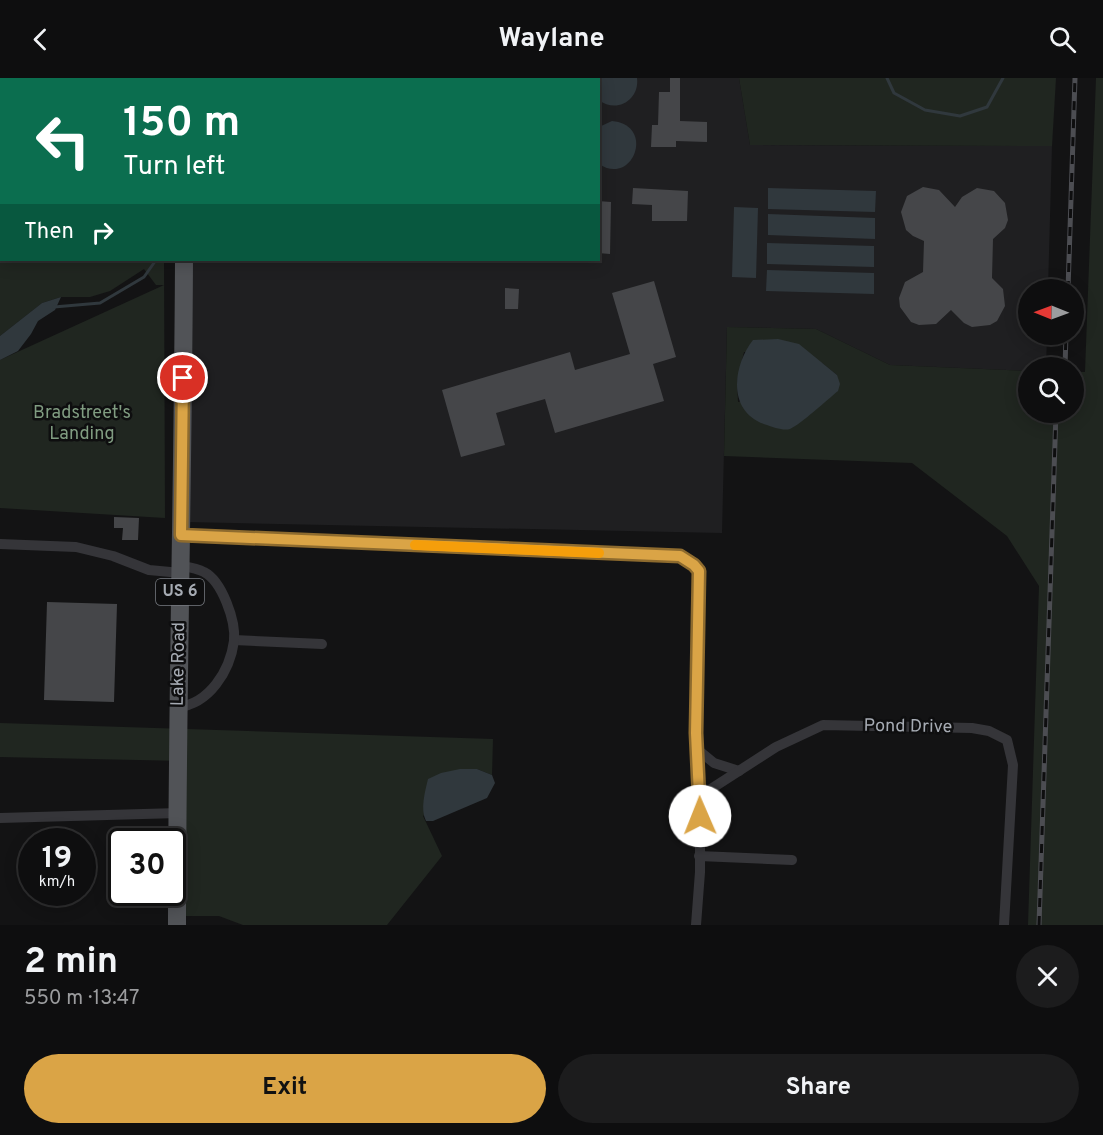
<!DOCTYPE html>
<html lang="en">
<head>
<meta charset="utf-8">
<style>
  body { margin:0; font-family:Overpass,sans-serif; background:#1c1c1d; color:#f1f3f6; height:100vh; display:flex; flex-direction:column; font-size:22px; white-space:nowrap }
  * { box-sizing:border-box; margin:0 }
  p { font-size:20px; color:#9b9c9e }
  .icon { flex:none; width:33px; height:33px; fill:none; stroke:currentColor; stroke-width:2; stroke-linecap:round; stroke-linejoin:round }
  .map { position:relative; height:847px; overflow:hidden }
  .side { display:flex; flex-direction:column; background:#0e0e0f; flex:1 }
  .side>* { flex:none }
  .banner { position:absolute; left:0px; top:0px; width:600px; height:183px; box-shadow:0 3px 15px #0003,0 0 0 2px #2e2e2f; background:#0b6e4f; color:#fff; overflow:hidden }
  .needle { width:39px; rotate:271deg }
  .controls { position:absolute; left:1018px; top:201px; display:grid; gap:12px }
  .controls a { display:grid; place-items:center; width:66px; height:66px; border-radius:50%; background:#0e0e0f; box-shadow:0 3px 15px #0003,0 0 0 2px #2e2e2f; font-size:30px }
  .speed { position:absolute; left:18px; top:750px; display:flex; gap:12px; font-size:30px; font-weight:700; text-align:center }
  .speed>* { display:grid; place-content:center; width:78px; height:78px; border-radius:50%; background:#0e0e0f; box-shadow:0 3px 15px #0003,0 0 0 2px #2e2e2f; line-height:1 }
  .speed small { font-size:15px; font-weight:400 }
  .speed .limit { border:3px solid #111; border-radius:9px; background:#fff; color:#111 }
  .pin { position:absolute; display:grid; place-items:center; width:51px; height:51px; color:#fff; margin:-26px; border:3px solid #fff; border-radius:50%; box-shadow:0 2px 6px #0007 }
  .me { position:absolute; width:66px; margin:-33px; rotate:359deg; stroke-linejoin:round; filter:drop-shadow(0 0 4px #0008) }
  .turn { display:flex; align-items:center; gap:21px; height:126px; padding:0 24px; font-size:27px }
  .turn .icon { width:78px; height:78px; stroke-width:2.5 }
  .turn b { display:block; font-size:42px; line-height:51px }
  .then { display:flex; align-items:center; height:57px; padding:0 24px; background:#0003; gap:12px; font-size:22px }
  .round { display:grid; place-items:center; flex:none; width:63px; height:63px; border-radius:32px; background:#1c1c1d }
  .summary { display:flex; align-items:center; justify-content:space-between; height:102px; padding:0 24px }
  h1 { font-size:36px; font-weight:700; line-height:45px }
  .action { display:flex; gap:12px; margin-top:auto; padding:12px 24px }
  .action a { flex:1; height:69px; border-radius:36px; background:#daa446; color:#111; font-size:24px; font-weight:700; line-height:69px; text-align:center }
  .action a+a { background:#1c1c1d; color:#f1f3f6 }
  header { display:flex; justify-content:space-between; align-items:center; height:78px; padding:0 24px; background:#0e0e0f; font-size:27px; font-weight:700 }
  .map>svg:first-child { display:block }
  .built { fill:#1f1f21 }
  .green { fill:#202620; fill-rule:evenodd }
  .water { fill:#30383d }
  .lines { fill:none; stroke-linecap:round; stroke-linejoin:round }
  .stream { stroke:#30383d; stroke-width:3 }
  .building { fill:#454649 }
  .street { stroke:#353539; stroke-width:10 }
  .primary { stroke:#515357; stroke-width:18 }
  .rail-casing { stroke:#4c4d52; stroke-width:5 }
  .rail { stroke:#0e0e0f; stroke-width:3; stroke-dasharray:9; stroke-linecap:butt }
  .route-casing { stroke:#8e6b2e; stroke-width:15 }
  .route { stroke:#daa446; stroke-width:10 }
  .slow { stroke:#f59e0b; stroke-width:10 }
  .labels { text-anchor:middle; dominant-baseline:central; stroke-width:5; stroke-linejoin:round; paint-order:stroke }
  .shield { fill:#0e0e0f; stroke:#787c82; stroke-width:1.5 }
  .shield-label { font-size:16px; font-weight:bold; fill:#a6abb3 }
  .park-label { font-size:18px; fill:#809c81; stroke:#0e0e0f }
  .street-label { font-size:18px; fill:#a6abb3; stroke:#0e0e0f }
</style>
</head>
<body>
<header><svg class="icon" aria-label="back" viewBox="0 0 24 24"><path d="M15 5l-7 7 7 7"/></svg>Waylane<svg class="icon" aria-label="search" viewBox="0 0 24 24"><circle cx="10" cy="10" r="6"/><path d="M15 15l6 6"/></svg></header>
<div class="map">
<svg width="1103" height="847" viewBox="0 0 1103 847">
  <rect width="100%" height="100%" fill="#131314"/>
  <polygon class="built" points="404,0 739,0 750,67 1052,68 1048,211 1029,212 1029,256 1047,257 1046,289 1029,290 1029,293 890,287 816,251 727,249 722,455 186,444 191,182 598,182 598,2"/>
  <g class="green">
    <polygon points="739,0 1056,0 1052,68 750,67"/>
    <path d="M1096,0H1103V847H1028L1039,508L1007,458L912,385L724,378L727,249L816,251L890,287L1029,293V334H1074V294H1085ZM744,274L822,285L837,297L738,324L737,303Z"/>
    <polygon points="8,182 164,182 165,440 0,430 0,282 164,207 156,207 144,191 110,213 90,219 61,219 42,225 0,258 0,184"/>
    <polygon points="0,645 493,661 492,697 477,691 423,738 442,778 387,847 243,847 219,838 183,838 184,683 0,679"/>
  </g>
  <g class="water">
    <path d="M591,0H637C640,22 616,36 599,22L598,2Z"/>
    <path d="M612,43C656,47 633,109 599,86V49Z"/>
    <polygon points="768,110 876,113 875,134 768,131"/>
    <polygon points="734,129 758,130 756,200 732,199"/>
    <polygon points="768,136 875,140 875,161 768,157"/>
    <polygon points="767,165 874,168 874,189 767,186"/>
    <polygon points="767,192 874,195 874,216 766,213"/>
    <polygon points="61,219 55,232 38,243 31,256 18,273 0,282 0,258 42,225"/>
    <path d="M778,261L799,266L837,297L840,306L838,313C827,322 801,346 790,351C783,353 773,349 767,347C727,335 732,289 753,262Z"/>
    <path d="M460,691H477L492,697L495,705L487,720L433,743H426C420,731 425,714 428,701L441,695Z"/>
  </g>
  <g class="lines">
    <g class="stream">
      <polyline points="887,0 894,15 925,32 960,38 987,29 1003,0"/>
      <polyline points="54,229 100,225 144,199 156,182"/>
    </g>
  </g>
  <g class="building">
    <polygon points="670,0 680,0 680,43 707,44 707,64 676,63 676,69 651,69 652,47 658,47 659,14 670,14"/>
    <polygon points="923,109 939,112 955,129 962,119 977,110 994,113 1005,125 1008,142 1005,150 993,161 992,200 1003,211 1005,228 997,243 990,247 972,249 964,245 951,232 936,246 919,247 911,244 900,229 899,220 905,204 923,194 924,163 913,158 906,152 901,134 907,118"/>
    <polygon points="633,110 688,113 687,143 652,143 652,127 632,126"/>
    <polygon points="598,123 611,124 610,176 598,175"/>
    <polygon points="654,203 676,279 653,286 664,323 555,355 545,321 496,335 505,367 461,379 442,312 570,274 575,292 630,276 612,215"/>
    <polygon points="505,210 519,211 518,231 505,231"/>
    <polygon points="114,439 139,440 138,462 122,462 123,450 114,450"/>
    <polygon points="47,524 117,526 114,624 44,622"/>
  </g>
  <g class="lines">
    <g class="street">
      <polyline points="181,457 680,478 694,487 699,493 697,671 714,685 739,693"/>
      <polyline points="0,466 76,469 113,478 149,492 181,495"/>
      <polyline points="234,562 322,566"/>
      <path d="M178,629C209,626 230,593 234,563C236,543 222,503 204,494C197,490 188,489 181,488"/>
      <polyline points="697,671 700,718"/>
      <polyline points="0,740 179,735"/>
      <polyline points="699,778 792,782"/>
      <polyline points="696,847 700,794 700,718 776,669 823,647 972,650 989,653 1007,662 1013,687 1004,847"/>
    </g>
    <g class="primary">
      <polyline points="184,2 184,0"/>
      <path d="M177,847C177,625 183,403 184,182"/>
    </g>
    <defs>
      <g id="rail">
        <polyline points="1068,212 1075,0"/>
        <polyline points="1065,290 1066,256"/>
        <polyline points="1039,847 1056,334"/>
      </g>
    </defs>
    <use href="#rail" class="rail-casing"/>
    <use href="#rail" class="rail"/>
  </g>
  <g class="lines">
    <defs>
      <polyline id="route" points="183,300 181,457 680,478 694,487 699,493 696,655 700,738"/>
    </defs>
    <use href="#route" class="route-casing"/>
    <use href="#route" class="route"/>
    <polyline class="slow" points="415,467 599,475"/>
  </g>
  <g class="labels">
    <rect class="shield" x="156" y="501" width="48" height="26" rx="4.5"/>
    <g class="shield-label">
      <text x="180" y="514">US 6</text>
    </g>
    <g class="park-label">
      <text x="82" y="335">Bradstreet's<tspan x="82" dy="21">Landing</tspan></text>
    </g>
    <g class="street-label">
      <text transform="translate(179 586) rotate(-89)">Lake Road</text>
      <text transform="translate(908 649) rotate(1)">Pond Drive</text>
    </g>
  </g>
</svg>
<div class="controls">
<a><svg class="needle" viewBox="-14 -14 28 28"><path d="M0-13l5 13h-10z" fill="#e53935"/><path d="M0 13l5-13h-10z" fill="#9b9c9e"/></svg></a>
<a><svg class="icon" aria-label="search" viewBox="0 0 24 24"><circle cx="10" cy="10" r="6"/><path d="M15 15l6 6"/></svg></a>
</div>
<div class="speed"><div>19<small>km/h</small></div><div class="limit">30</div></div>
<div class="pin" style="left:183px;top:300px;background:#d93025"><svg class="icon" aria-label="arrive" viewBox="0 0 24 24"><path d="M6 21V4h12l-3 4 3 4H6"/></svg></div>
<svg class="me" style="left:700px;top:738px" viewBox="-20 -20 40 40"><circle r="19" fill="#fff"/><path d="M0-13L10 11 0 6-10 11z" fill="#daa446"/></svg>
<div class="banner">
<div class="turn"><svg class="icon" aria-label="left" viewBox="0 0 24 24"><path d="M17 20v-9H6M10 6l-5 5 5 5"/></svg><div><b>150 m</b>Turn left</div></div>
<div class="then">Then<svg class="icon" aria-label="right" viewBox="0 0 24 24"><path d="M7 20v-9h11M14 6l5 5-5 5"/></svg></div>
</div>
</div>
<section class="side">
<div class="summary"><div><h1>2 min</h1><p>550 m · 13:47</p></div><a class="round"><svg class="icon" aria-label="close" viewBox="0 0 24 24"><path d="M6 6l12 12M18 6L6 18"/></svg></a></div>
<div class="action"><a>Exit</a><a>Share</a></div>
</section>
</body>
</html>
